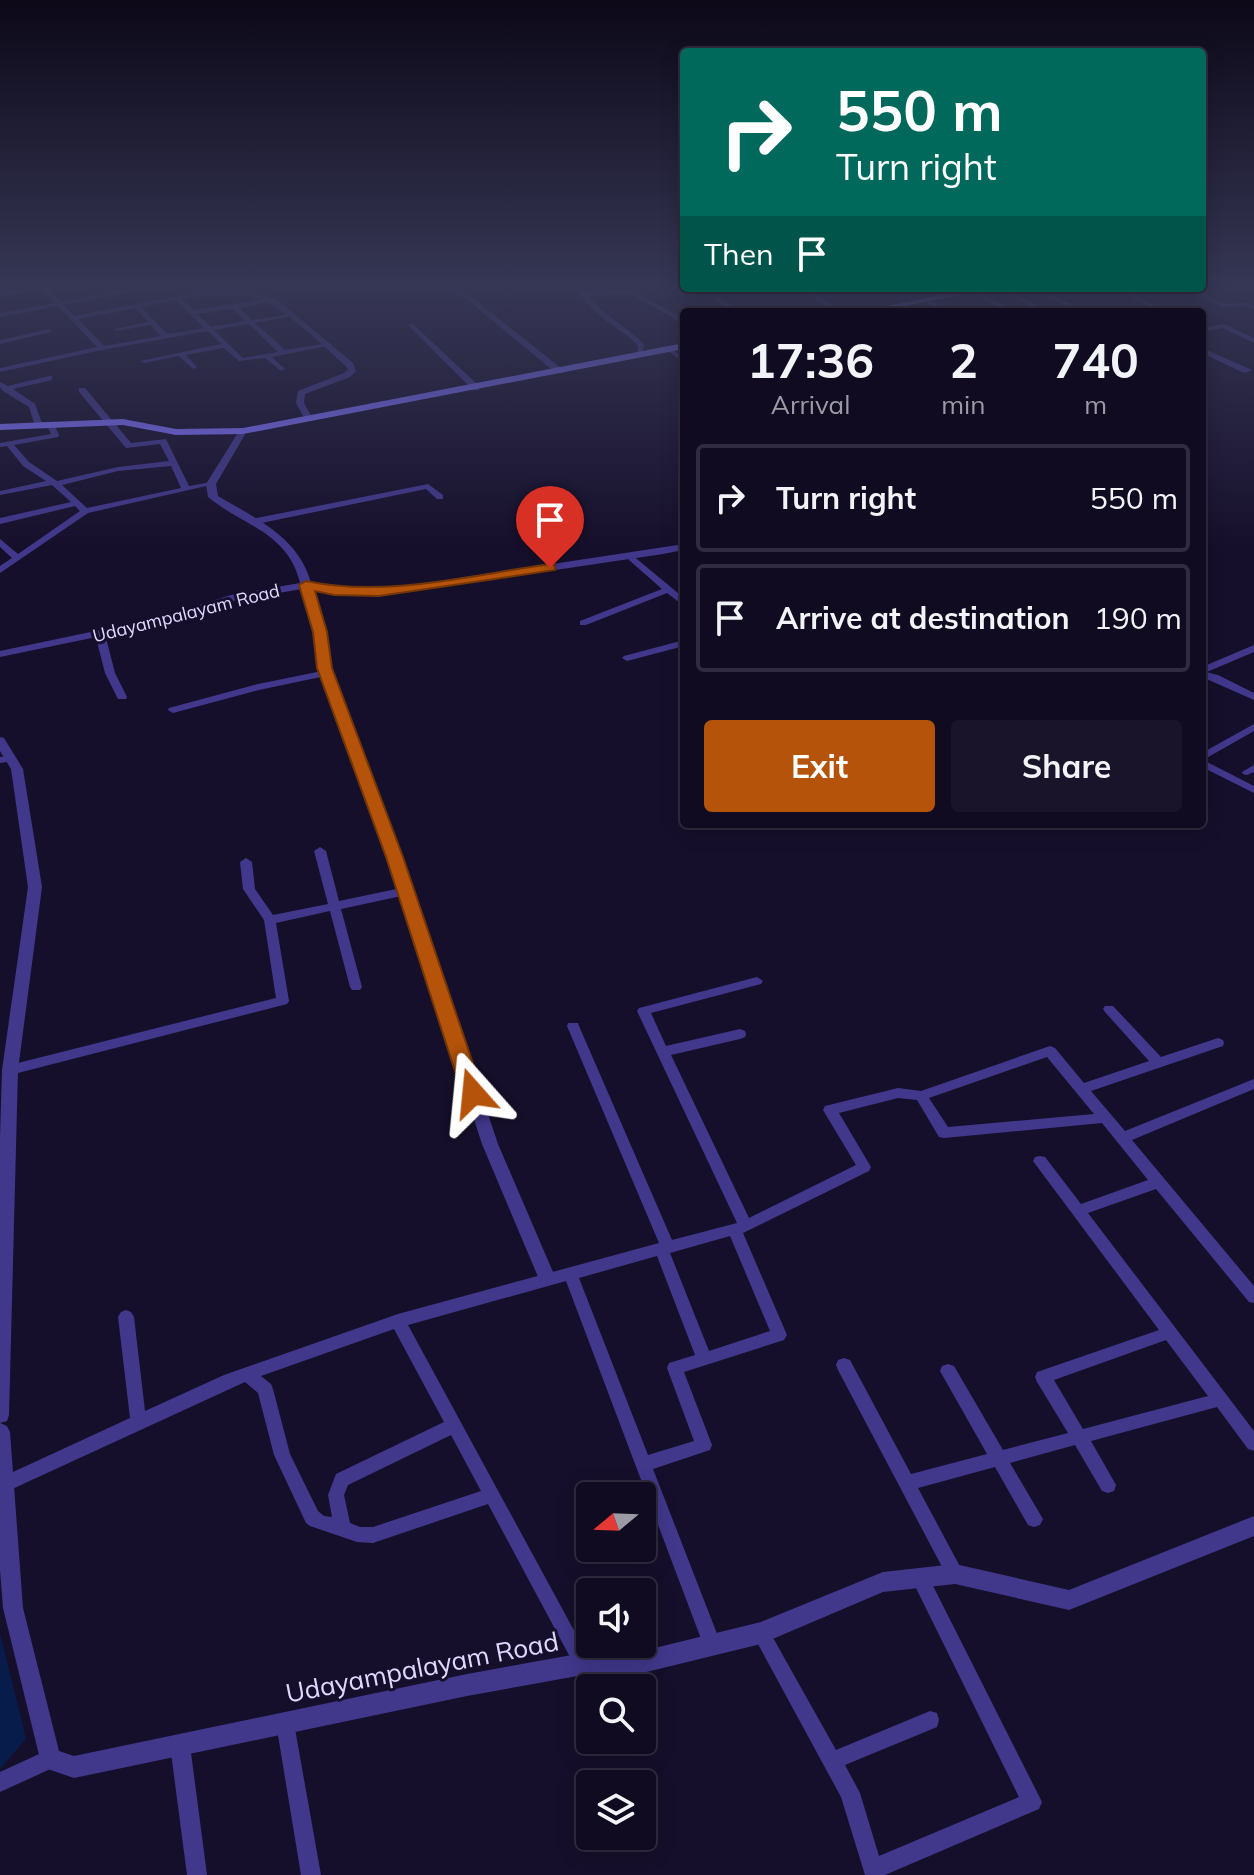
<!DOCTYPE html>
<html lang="en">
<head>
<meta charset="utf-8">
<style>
  body { margin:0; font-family:Mulish,sans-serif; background:#191429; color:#f1f3f6; height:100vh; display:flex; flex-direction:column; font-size:30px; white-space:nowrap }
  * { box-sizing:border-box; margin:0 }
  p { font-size:26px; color:#9c9ba5 }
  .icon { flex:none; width:44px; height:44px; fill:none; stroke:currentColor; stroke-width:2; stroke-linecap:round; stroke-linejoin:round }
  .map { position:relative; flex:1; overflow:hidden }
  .drawer { position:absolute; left:680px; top:308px; width:526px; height:520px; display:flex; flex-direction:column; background:#100b20; border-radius:8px; box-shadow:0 4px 20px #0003,0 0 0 2px #302b3e }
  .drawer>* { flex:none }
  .top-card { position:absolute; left:680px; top:48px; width:526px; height:244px; border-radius:8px; box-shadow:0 4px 20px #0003,0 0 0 2px #302b3e; background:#00695c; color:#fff; overflow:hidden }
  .needle { width:52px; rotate:251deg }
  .tools { position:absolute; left:576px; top:1482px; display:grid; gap:16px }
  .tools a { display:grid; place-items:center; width:80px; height:80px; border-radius:8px; background:#100b20; box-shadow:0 4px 20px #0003,0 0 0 2px #302b3e; font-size:40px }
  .pin { position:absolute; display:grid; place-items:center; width:68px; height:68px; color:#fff; margin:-82px -34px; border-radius:50% 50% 50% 0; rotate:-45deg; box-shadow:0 0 8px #0007 }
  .pin .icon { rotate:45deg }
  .me { position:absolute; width:88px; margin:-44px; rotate:342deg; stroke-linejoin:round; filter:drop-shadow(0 0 6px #0008) }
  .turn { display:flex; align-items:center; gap:28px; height:168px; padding:0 24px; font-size:36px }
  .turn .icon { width:104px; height:104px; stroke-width:2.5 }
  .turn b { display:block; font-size:56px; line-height:68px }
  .then { display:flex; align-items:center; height:76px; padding:0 24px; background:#0003; gap:16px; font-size:30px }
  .eta { display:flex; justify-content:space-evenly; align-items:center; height:136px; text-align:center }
  .eta b { font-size:48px; font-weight:700; line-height:56px }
  .primary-button { display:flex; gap:16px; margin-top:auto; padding:16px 24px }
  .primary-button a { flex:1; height:92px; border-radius:8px; background:#b45309; color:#fff; font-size:32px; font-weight:700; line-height:92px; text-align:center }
  .primary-button a+a { background:#191429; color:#f1f3f6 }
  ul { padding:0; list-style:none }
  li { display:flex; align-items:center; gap:24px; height:108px; margin:0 16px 12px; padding:0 8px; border:4px solid #302b3e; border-radius:8px }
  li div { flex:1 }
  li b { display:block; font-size:30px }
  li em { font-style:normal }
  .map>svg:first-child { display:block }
  .water { fill:#081c4b }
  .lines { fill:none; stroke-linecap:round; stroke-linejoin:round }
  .minor { fill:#41388c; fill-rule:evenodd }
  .tertiary { fill:#41388c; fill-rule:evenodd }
  .secondary { fill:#7d70ff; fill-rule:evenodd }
  .route { fill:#b45309; stroke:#753606; stroke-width:2 }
  .labels { text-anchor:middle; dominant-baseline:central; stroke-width:6; stroke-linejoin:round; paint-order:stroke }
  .far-street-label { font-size:18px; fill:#e0d9ff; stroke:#160f2b }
  .near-street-label { font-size:26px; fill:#e0d9ff; stroke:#160f2b }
</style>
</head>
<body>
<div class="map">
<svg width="1254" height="1875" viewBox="0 0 1254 1875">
  <rect width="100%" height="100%" fill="#160f2b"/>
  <polygon class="water" points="0,1633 26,1739 0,1769"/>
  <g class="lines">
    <g class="minor">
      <path d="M36,287H51L48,289L61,302L140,287H153L64,305L74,316L205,291L207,292V294L182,299L194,310L272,298L275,300L274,301L239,308L252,320L292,314V316L255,323L285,350L329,343L332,345L272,357L285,369L281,371L265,358L239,361L224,348L186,355L197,367L193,369L179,356L144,363L140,361L221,344L208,331L102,350L0,372V368L97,347L58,306L0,317V313L55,303L42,290L0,296V292ZM176,300L204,328L167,334L141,307ZM135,308L148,322L115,329V331L151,325L161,336L104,346L78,319ZM233,309L245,321L211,327L197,314ZM249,324L278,352L243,358L214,330Z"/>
      <polygon points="452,287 459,287 562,369 562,373 556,373"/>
      <path d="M573,287H580L586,292L633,291L684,319V324L630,294L589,296C603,317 628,326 644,345L642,355L637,356L638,346C626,332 609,325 596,312C587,304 581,295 573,287Z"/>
      <polygon points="697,288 704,288 741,312 733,312"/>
      <polygon points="797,288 805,288 843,312 835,312"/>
      <polygon points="995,288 1003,288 1050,312 1042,312"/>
      <polygon points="1029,288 1037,288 1085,311 1079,312"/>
      <polygon points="1113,288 1121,288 1168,312 1160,312"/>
      <path d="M1184,288C1200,288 1212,303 1227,304C1237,304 1244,302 1254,305V309L1245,306L1222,307Z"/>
      <polygon points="972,289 1015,311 1016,312 1008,312 970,292 969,291"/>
      <polygon points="924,299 928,299 950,312 942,312 924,301"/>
      <polygon points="409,324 413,324 479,386 479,390 473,390 409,326"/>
      <polygon points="1224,324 1254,338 1254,343 1223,328 1202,332 1202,328"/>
      <polygon points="49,329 51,330 51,332 0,344 0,340"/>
      <polygon points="667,348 671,348 684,358 684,363 667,350"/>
      <polygon points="1202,348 1250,369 1251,371 1244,373 1202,353"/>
      <polygon points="49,376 52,376 52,380 13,389 35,404 43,426 39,428 35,426 29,407 3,391 0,387 0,382 8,386"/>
      <path d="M79,388H85L131,443L166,439L189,486L211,482L215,484L88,513L0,573V566L12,558L0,547V539L18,554L80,511L75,506L0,524V518L71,502L52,485L0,495V491L46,481L23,466L7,446L0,447V443L51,434L47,426L54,424L59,435L58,437L14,445L29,462L57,481L118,467L169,461L160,444L126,448L79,392ZM171,466L181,488L87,508L62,485L118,471Z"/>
      <polygon points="428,484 443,495 443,499 437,499 426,489 252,525 248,522 252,519"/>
      <polygon points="632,555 684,598 684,606 667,593 586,625 580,625 580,621 662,589 629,560 628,558"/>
      <polygon points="100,631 105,634 115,673 127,697 126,699 118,699 105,673 95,634"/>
      <polygon points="684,640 684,646 627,661 622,658 624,656"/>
      <polygon points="1254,645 1254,652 1202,674 1202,667"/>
      <polygon points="327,670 332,673 330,675 259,690 173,713 168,710 169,708 258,684"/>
      <polygon points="1254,724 1254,731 1203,760 1254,786 1254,793 1202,767 1202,753"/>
      <polygon points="8,756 12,757 13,759 12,761 0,763 0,757"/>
      <polygon points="1254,765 1254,772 1247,775 1243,774 1242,772"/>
      <polygon points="320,847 326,851 339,901 406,887 412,891 406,895 341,909 362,987 360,990 352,990 350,987 330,911 276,923 289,1001 287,1004 10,1075 5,1073 3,1070 5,1067 10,1065 276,998 264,920 243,889 240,862 246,858 252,862 255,889 273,915 328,904 314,851"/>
      <path d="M757,977L763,981L761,984L651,1013L666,1046L740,1029L745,1031L746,1034L745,1037L740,1039L671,1055L749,1218L856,1165L823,1110L825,1106L898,1088L921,1091L1050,1046L1055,1048L1084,1083L1149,1061L1105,1012L1103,1009L1105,1006H1113L1161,1057L1218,1038L1223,1040L1224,1043L1223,1046L1091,1091L1125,1131L1254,1079V1089L1132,1140L1254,1286V1303L1249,1302L1156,1189L1088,1213L1254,1431V1451L1248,1449L1217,1407L1091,1441L1116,1485L1114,1491L1108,1493L1102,1491L1075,1445L1010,1463L1043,1519L1040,1525L1034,1527L1028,1525L995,1467L918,1488L964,1574L961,1580L955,1583L949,1580L838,1370L836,1365L838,1360L844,1358L850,1360L911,1474L987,1454L940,1371L942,1366L948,1364L954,1366L1003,1450L1068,1433L1037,1382L1035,1377L1037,1372L1159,1330L1033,1161L1035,1157L1040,1156L1045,1157L1081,1204L1148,1180L1102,1123L944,1138L939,1137L917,1100L898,1098L839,1113L871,1167L869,1171L743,1233L787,1335L784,1340L684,1372L712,1445L710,1450L653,1469L721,1644L718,1650L712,1653L706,1650L703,1644L566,1281L408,1325L589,1658L592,1664L589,1670L583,1673L577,1670L488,1504L373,1543L357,1542L310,1526L306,1523L274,1455L258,1393L245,1382L10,1490L4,1492L0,1490V1478L130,1418L118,1317L121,1312L126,1310L131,1312L134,1317L145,1411L224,1375L398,1314L659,1243L567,1026L568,1023H578L579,1026L672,1240L737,1223L637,1011L639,1008L643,1007ZM1047,1057L1094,1114L948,1127L929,1098ZM730,1236L770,1331L709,1351L670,1253ZM657,1256L695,1355L669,1363L667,1368L694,1441L648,1455L579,1278ZM394,1329L444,1422L336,1474L328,1495L332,1517L324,1516L318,1511L290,1454L273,1389L271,1384L261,1376ZM1166,1340L1208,1396L1083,1429L1054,1380ZM451,1435L481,1491L373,1527H360L350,1523L344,1495L348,1485Z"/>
      <polygon points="920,1569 926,1572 1042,1802 1039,1809 885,1875 865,1875 841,1797 752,1633 755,1627 761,1624 767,1627 836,1750 930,1711 937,1713 939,1720 937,1727 845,1765 860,1793 879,1856 1019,1797 914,1584 911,1578 914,1572"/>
      <polygon points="285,1714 292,1716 294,1723 321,1875 301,1875 276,1723 278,1716"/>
      <polygon points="180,1735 187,1738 190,1745 207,1875 187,1875 170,1745 173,1738"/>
      <polygon points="50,1749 57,1752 60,1759 57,1766 0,1792 0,1772"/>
    </g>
    <g class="tertiary">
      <path d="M194,287H202L207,291L249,292L275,298L353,363L356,371L350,377L305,394L304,403L313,419L306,421L296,403L298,391L344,373L348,370L346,366C322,346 279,300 249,296C230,294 209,301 194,287Z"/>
      <path d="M243,428L247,431L216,484L218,496C255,518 299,537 311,583L360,588L413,585L684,544V550L663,554L413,591L360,594L312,589L325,632L331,668L402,857L498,1144L556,1279L553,1284L547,1286L541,1284L482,1144L388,857L319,668L315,632L302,589L233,601L159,624L0,657V651L157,618L231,595L300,583C288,532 243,526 208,497L206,484L239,431Z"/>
      <polygon points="1202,671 1218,675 1254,693 1254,700 1202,677"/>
      <polygon points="0,737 4,738 23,769 42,887 18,1070 9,1415 7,1421 0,1423 7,1426 10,1432 23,1608 59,1751 74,1756 467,1674 583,1653 634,1653 761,1622 883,1572 955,1564 1069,1590 1254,1516 1254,1536 1069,1610 955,1584 883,1592 761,1644 634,1675 583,1675 467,1696 74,1778 42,1767 3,1608 0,1570 0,1138 2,1070 28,887 11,769 0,751"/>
    </g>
    <g class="secondary">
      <polygon points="977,288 995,288 875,312 857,312"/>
      <polygon points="684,343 684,349 243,434 176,435 123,425 0,430 0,424 123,419 176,429 243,428"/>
    </g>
  </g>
  <linearGradient id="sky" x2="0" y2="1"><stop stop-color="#0c0818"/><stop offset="0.52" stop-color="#363755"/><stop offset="1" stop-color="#363755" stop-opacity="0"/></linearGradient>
  <rect width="1254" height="549" fill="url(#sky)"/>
  <path class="route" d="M550,564L555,565V570L379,596L334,595L315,591L327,632L332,668L403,857L483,1093L480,1098H465L462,1093L386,857L317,668L313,632L299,585L306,581C386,598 471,575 550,564Z"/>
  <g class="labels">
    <g class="far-street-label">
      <text transform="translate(186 613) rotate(-14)">Udayampalayam Road</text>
    </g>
    <g class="near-street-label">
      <text transform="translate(422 1667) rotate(-11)">Udayampalayam Road</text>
    </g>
  </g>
</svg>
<div class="tools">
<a><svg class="needle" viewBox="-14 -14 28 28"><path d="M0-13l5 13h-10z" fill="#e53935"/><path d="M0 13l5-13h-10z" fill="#9c9ba5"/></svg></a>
<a><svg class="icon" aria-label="sound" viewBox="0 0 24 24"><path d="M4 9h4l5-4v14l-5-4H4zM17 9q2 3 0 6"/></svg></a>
<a><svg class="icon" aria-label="search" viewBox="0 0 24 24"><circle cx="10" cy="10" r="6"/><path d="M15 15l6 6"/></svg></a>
<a><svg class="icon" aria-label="layers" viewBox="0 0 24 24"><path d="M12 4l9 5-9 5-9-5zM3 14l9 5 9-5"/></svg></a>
</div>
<div class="pin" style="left:550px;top:568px;background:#d93025"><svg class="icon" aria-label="arrive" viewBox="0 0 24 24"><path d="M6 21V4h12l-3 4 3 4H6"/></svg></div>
<svg class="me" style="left:473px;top:1093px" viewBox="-20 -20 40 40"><path d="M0-17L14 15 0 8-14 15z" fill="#b45309" stroke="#fff" stroke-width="4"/></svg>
<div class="top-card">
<div class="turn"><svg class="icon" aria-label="right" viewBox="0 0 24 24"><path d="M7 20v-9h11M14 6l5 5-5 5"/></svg><div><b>550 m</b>Turn right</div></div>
<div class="then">Then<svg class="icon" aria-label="arrive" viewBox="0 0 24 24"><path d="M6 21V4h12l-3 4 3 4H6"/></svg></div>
</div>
<section class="drawer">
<div class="eta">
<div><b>17:36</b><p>Arrival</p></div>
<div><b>2</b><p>min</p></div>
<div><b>740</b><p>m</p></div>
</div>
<ul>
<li><svg class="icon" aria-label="right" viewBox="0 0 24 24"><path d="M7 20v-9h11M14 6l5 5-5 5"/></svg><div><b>Turn right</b></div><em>550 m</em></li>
<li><svg class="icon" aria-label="arrive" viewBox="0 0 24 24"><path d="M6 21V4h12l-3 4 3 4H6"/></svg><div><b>Arrive at destination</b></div><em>190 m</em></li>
</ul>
<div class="primary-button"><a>Exit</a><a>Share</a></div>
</section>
</div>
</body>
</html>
